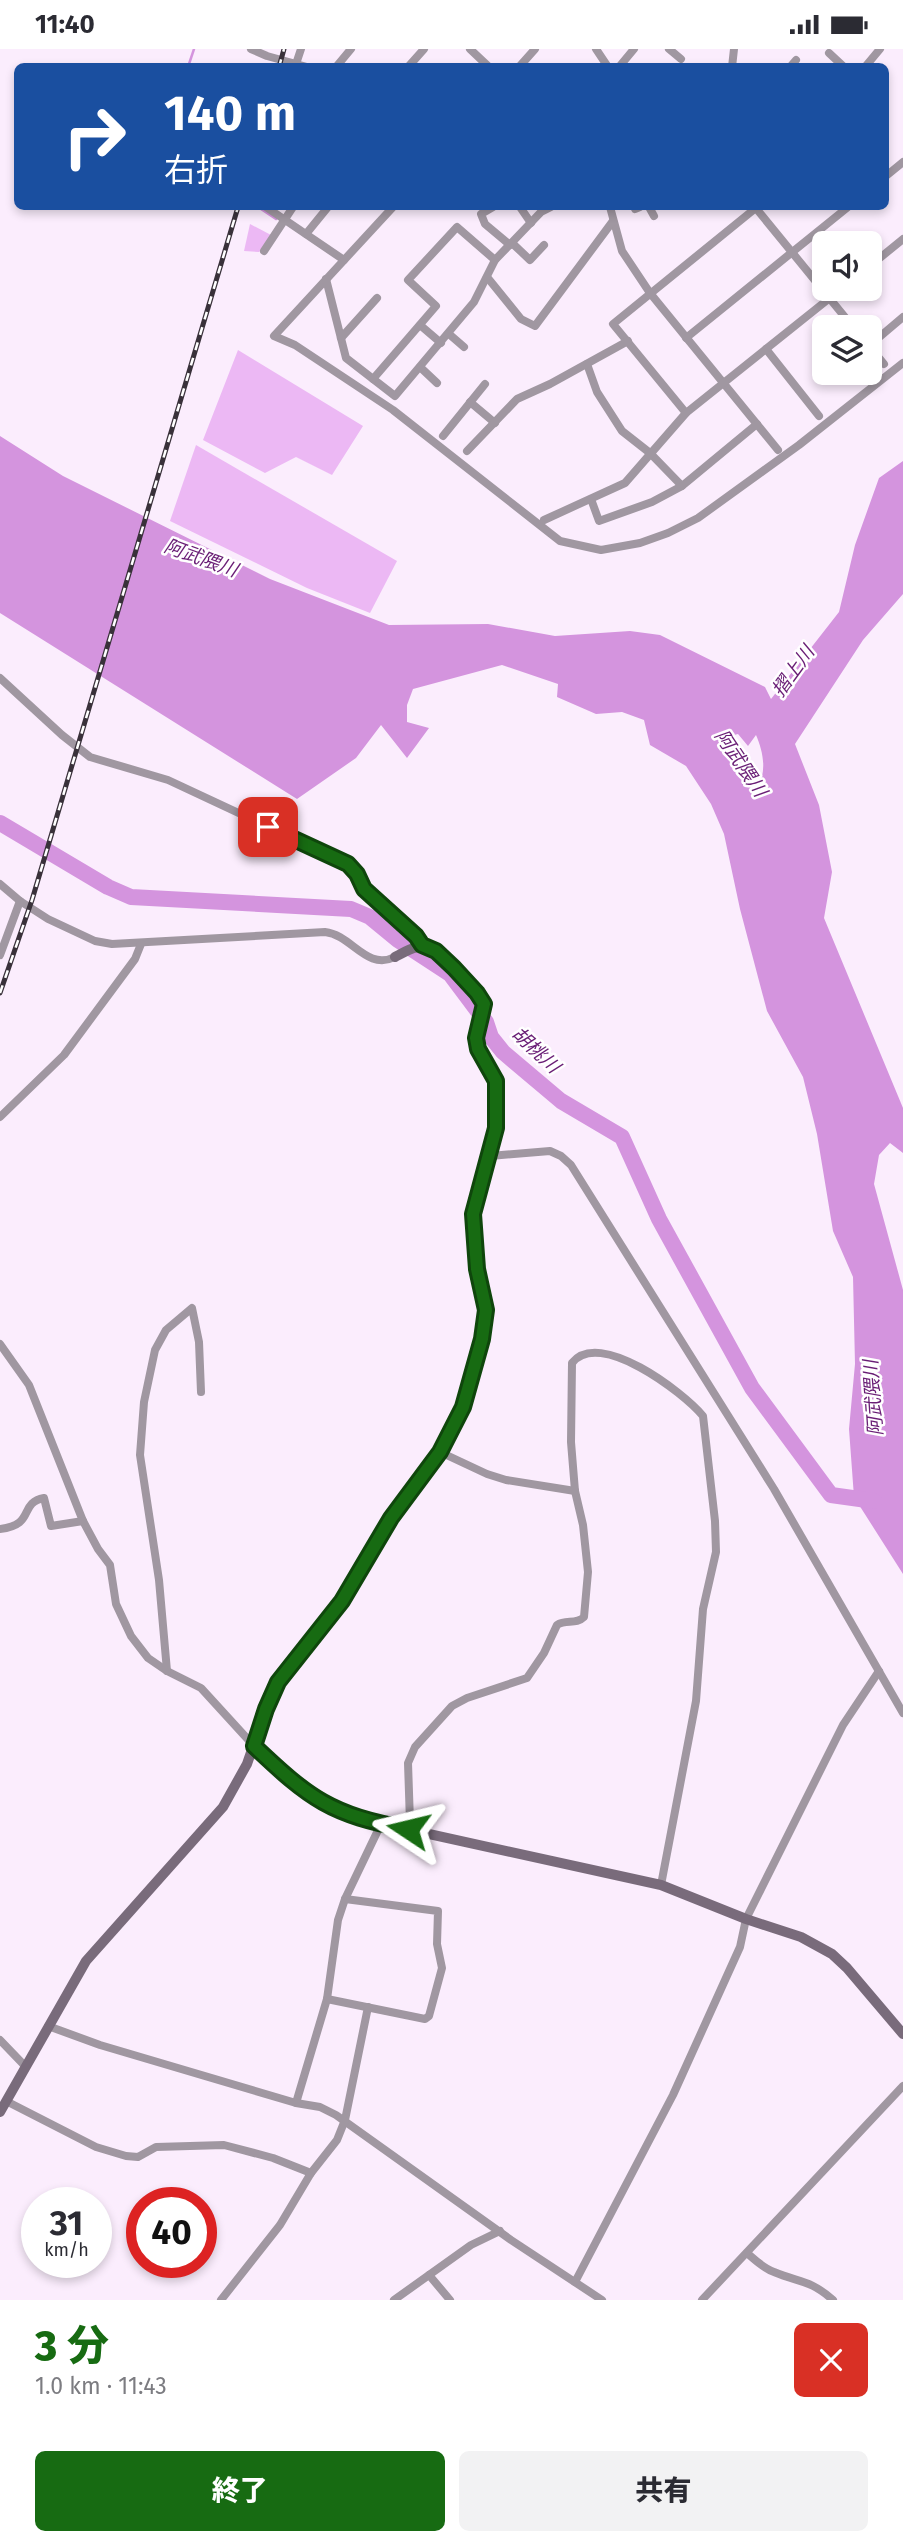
<!DOCTYPE html>
<html lang="ja">
<head>
<meta charset="utf-8">
<style>
  body { margin:0; font-family:"Fira Sans","Noto Sans JP",sans-serif; background:#f2f2f3; color:#2b2b33; height:100vh; display:flex; flex-direction:column; font-size:26px; white-space:nowrap }
  * { box-sizing:border-box; margin:0 }
  p { font-size:23px; color:#7c7c81 }
  .icon { flex:none; width:38px; height:38px; fill:none; stroke:currentColor; stroke-width:2; stroke-linecap:round; stroke-linejoin:round }
  .map { position:relative; height:2251px; overflow:hidden }
  .side { display:flex; flex-direction:column; background:#fff; flex:1 }
  .side>* { flex:none }
  .banner { position:absolute; left:14px; top:14px; width:875px; height:147px; border-radius:10px; box-shadow:0 4px 10px #0003; background:#1a4fa0; color:#fff; overflow:hidden }
  .controls { position:absolute; left:812px; top:182px; display:grid; gap:14px }
  .controls a { display:grid; place-items:center; width:70px; height:70px; border-radius:10px; background:#fff; box-shadow:0 4px 10px #0003; font-size:35px }
  .speed { position:absolute; left:21px; top:2138px; display:flex; gap:14px; font-size:35px; font-weight:700; text-align:center }
  .speed>* { display:grid; place-content:center; width:91px; height:91px; border-radius:50%; background:#fff; box-shadow:0 4px 10px #0003; line-height:1 }
  .speed small { font-size:18px; font-weight:400 }
  .speed .limit { border:10px solid #d22; background:#fff; color:#111 }
  .pin { position:absolute; display:grid; place-items:center; width:60px; height:60px; color:#fff; margin:-30px; border-radius:14px; box-shadow:0 4px 10px #0006 }
  .me { position:absolute; width:77px; margin:-38px; rotate:280deg; stroke-linejoin:round; filter:drop-shadow(0 0 5px #0008) }
  .turn { display:flex; align-items:center; gap:24px; height:147px; padding:0 35px; font-size:32px }
  .turn .icon { width:91px; height:91px; stroke-width:2.5 }
  .turn b { display:block; font-size:49px; line-height:60px }
  .round { display:grid; place-items:center; flex:none; width:74px; height:74px; border-radius:10px; background:#f2f2f3 }
  .headline { display:flex; align-items:center; justify-content:space-between; height:119px; padding:0 35px }
  h1 { font-size:42px; font-weight:800; line-height:52px; color:#176b12 }
  .action { display:flex; gap:14px; margin-top:auto; padding:14px 35px }
  .action a { flex:1; height:80px; border-radius:10px; background:#176b12; color:#fff; font-size:28px; font-weight:800; line-height:80px; text-align:center }
  .action a+a { background:#f2f2f3; color:#2b2b33 }
  .status { display:flex; justify-content:space-between; align-items:center; height:49px; padding:0 35px; background:#fff; direction:ltr }
  .status svg { height:19px; fill:currentColor }
  .map>svg:first-child { display:block }
  .green { fill:#ecb8f4 }
  .water { fill:#d494de; fill-rule:evenodd }
  .lines { fill:none; stroke-linecap:round; stroke-linejoin:round }
  .stream { stroke:#d494de; stroke-width:2.5 }
  .river { stroke:#d494de; stroke-width:16 }
  .street { stroke:#a097a1; stroke-width:8 }
  .secondary { stroke:#796b7b; stroke-width:10 }
  .rail-casing { stroke:#39313a; stroke-width:5 }
  .rail { stroke:#fff; stroke-width:2.5; stroke-dasharray:8; stroke-linecap:butt }
  .route-casing { stroke:#0f460c; stroke-width:18 }
  .route { stroke:#176b12; stroke-width:12 }
  .labels { text-anchor:middle; dominant-baseline:central; stroke-width:5; stroke-linejoin:round; paint-order:stroke }
  .water-label { font-size:19px; font-style:italic; fill:#691d75; stroke:#fff }
</style>
</head>
<body>
<div class="status"><b>11:40</b><svg viewBox="0 0 49 12"><path d="M0 12V9h3v3zM5 12V6h3v6zM10 12V3h3v9zM15 12V0h3v12zM26 1h20v11H26zM47 4h2v5h-2z"/></svg></div>
<div class="map">
<svg width="903" height="2251" viewBox="0 0 903 2251">
  <rect width="100%" height="100%" fill="#fbedfd"/>
  <g class="green">
    <polygon points="250,175 271,186 259,203 244,202"/>
    <polygon points="238,301 363,377 332,426 296,408 265,424 203,391"/>
    <polygon points="196,396 397,512 370,564 307,539 170,472"/>
  </g>
  <path class="water" d="M0,387L63,427L270,530L389,576L488,575L555,587L630,582L660,586L765,638L771,650L839,563L855,496L879,429L903,412V545L863,591L795,695L819,756L832,823L824,869L903,1059V1104L890,1094L879,1106L874,1135L903,1241V1525L854,1448L849,1380L855,1315L853,1228L833,1182L817,1085L803,1028L767,962L740,860L724,785L711,755L686,717L650,696L644,671L622,663L596,665L557,648L558,635L502,616L413,640L407,656V673L429,679L407,709L381,676L356,709L297,750L0,564ZM738,685L748,697L756,686C763,702 768,724 756,740L740,715L730,687Z"/>
  <g class="lines">
    <g class="stream">
      <polyline points="188,18 194,0"/>
      <polyline points="258,158 276,170"/>
    </g>
    <polyline class="river" points="0,774 108,838 131,848 351,860 370,868 398,891 450,925 486,973 491,988 503,1003 561,1052 622,1088 659,1170 752,1339 831,1446 874,1452"/>
    <g class="street">
      <polyline points="251,0 267,7 307,18"/>
      <polyline points="470,0 489,18"/>
      <polyline points="596,0 608,18"/>
      <polyline points="669,0 681,10"/>
      <polyline points="829,4 844,18"/>
      <polyline points="295,18 301,0"/>
      <polyline points="336,18 351,0"/>
      <polyline points="408,18 424,0"/>
      <polyline points="519,18 535,0"/>
      <polyline points="619,18 634,0"/>
      <polyline points="732,18 734,0"/>
      <polyline points="790,18 796,11"/>
      <polyline points="865,18 880,0"/>
      <polyline points="886,127 903,113"/>
      <polyline points="266,158 344,211"/>
      <polyline points="393,158 274,287 295,296 393,361 560,492 601,501 640,494 668,484 698,469 799,396 903,314"/>
      <polyline points="493,158 481,165 485,175 510,196"/>
      <polyline points="520,158 531,174"/>
      <polyline points="610,158 622,202 650,244 778,401"/>
      <polyline points="649,158 654,167"/>
      <polyline points="755,158 853,278"/>
      <polyline points="635,160 640,158"/>
      <polyline points="306,185 328,158"/>
      <polyline points="512,194 530,211 544,196"/>
      <polyline points="264,202 293,158"/>
      <polyline points="870,217 903,190"/>
      <polyline points="487,228 521,270 535,277 613,172"/>
      <polyline points="326,230 346,309 395,347 474,253 495,211 541,163 551,158"/>
      <polyline points="420,276 441,294"/>
      <polyline points="449,285 464,298"/>
      <polyline points="341,289 377,249"/>
      <polyline points="686,289 848,158"/>
      <polyline points="870,296 903,268"/>
      <polyline points="870,298 884,315"/>
      <polyline points="766,300 819,367"/>
      <polyline points="587,315 597,343 622,382 650,404 682,437"/>
      <polyline points="420,318 437,334"/>
      <polyline points="373,330 436,257 408,231 457,178 495,211"/>
      <polyline points="470,353 495,374"/>
      <polyline points="686,364 613,275 757,158"/>
      <polyline points="443,387 485,335"/>
      <polyline points="467,402 517,350 550,335 628,292"/>
      <polyline points="591,450 599,472 652,453 682,437 757,375"/>
      <polyline points="544,471 625,434 686,364 841,240"/>
      <polyline points="0,629 62,686 90,708 168,731 348,815 357,825 364,840 416,887 422,896"/>
      <path d="M0,835L20,852L48,870L95,892L112,895L325,883C352,886 366,922 395,908"/>
      <polyline points="0,906 20,852"/>
      <polyline points="0,1068 64,1006 135,910 141,895"/>
      <polyline points="490,1107 550,1102 561,1107 571,1116 774,1440 903,1664"/>
      <polyline points="0,1295 29,1336 83,1472 98,1500 110,1516 116,1555 131,1587 148,1609 167,1622 201,1639 254,1697"/>
      <polyline points="440,1403 487,1425 506,1431 575,1442"/>
      <path d="M0,1480C36,1476 18,1454 44,1449L51,1477L83,1472"/>
      <polyline points="167,1622 159,1531 140,1406 144,1353 155,1301 166,1281 192,1259 199,1293 201,1343"/>
      <path d="M408,1780L410,1773L408,1714L415,1698L452,1657L467,1649L527,1629L544,1604L557,1576C566,1570 576,1576 584,1568L588,1523L583,1476L575,1442L571,1393L572,1314C599,1279 683,1343 703,1367L715,1472L716,1503L703,1560L696,1652L661,1836"/>
      <polyline points="327,1950 425,1970 429,1967 442,1919 437,1895 438,1862 345,1850"/>
      <polyline points="48,1977 100,1996 296,2054 320,2058 336,2066 511,2191 602,2251"/>
      <polyline points="0,1991 25,2017"/>
      <polyline points="6,2052 96,2098 126,2107 138,2108 156,2098 224,2096 273,2109 311,2124"/>
      <polyline points="296,2054 327,1950 338,1871 345,1850 381,1775"/>
      <path d="M747,2204C755,2211 763,2219 774,2223C800,2234 809,2230 833,2251"/>
      <polyline points="429,2226 450,2251"/>
      <polyline points="575,2233 673,2046 740,1898 746,1870 843,1676 879,1622"/>
      <polyline points="221,2251 280,2176 311,2124 337,2091 345,2071 368,1958"/>
      <polyline points="394,2251 471,2196 500,2182"/>
      <polyline points="702,2251 903,2037"/>
    </g>
    <g class="secondary">
      <path d="M254,1697C285,1726 312,1752 352,1768L661,1836L746,1870L801,1888L832,1905L847,1919L903,1985"/>
      <path d="M0,2063L86,1912L223,1758L247,1715L266,1660L278,1633L342,1552L391,1469L440,1403L458,1370L482,1290L486,1261L477,1220L473,1165L496,1079V1032L478,1000L476,989L484,955L477,944L437,902C420,893 410,900 395,908"/>
    </g>
    <defs>
      <g id="rail">
        <polyline points="279,18 284,0"/>
        <polyline points="0,944 32,851 238,158"/>
      </g>
    </defs>
    <use href="#rail" class="rail-casing"/>
    <use href="#rail" class="rail"/>
  </g>
  <g class="lines">
    <defs>
      <path id="route" d="M268,778L348,815L357,825L364,840L416,887L422,896L436,902L454,919L477,944L484,955L476,989L478,1000L496,1032V1079L473,1165L477,1220L486,1261L482,1290L463,1358L440,1403L391,1469L342,1552L278,1633L266,1660L254,1697C310,1750 331,1766 408,1780"/>
    </defs>
    <use href="#route" class="route-casing"/>
    <use href="#route" class="route"/>
  </g>
  <g class="labels">
    <g class="water-label">
      <text transform="translate(201 509) rotate(20)">阿武隈川</text>
      <text transform="translate(793 622) rotate(-54)">摺上川</text>
      <text transform="translate(741 714) rotate(56)">阿武隈川</text>
      <text transform="translate(536 1001) rotate(43)">胡桃川</text>
      <text transform="translate(873 1349) rotate(-94)">阿武隈川</text>
    </g>
  </g>
</svg>
<div class="controls">
<a><svg class="icon" aria-label="sound" viewBox="0 0 24 24"><path d="M4 9h4l5-4v14l-5-4H4zM17 9q2 3 0 6"/></svg></a>
<a><svg class="icon" aria-label="layers" viewBox="0 0 24 24"><path d="M12 4l9 5-9 5-9-5zM3 14l9 5 9-5"/></svg></a>
</div>
<div class="speed"><div>31<small>km/h</small></div><div class="limit">40</div></div>
<div class="pin" style="left:268px;top:778px;background:#d93025"><svg class="icon" aria-label="arrive" viewBox="0 0 24 24"><path d="M6 21V4h12l-3 4 3 4H6"/></svg></div>
<svg class="me" style="left:408px;top:1780px" viewBox="-20 -20 40 40"><path d="M0-17L14 15 0 8-14 15z" fill="#176b12" stroke="#fff" stroke-width="4"/></svg>
<div class="banner">
<div class="turn"><svg class="icon" aria-label="right" viewBox="0 0 24 24"><path d="M7 20v-9h11M14 6l5 5-5 5"/></svg><div><b>140 m</b>右折</div></div>
</div>
</div>
<section class="side">
<div class="headline"><div><h1>3 分</h1><p>1.0 km · 11:43</p></div><a class="round" style="background:#d93025;color:#fff"><svg class="icon" aria-label="close" viewBox="0 0 24 24"><path d="M6 6l12 12M18 6L6 18"/></svg></a></div>
<div class="action"><a>終了</a><a>共有</a></div>
</section>
</body>
</html>
